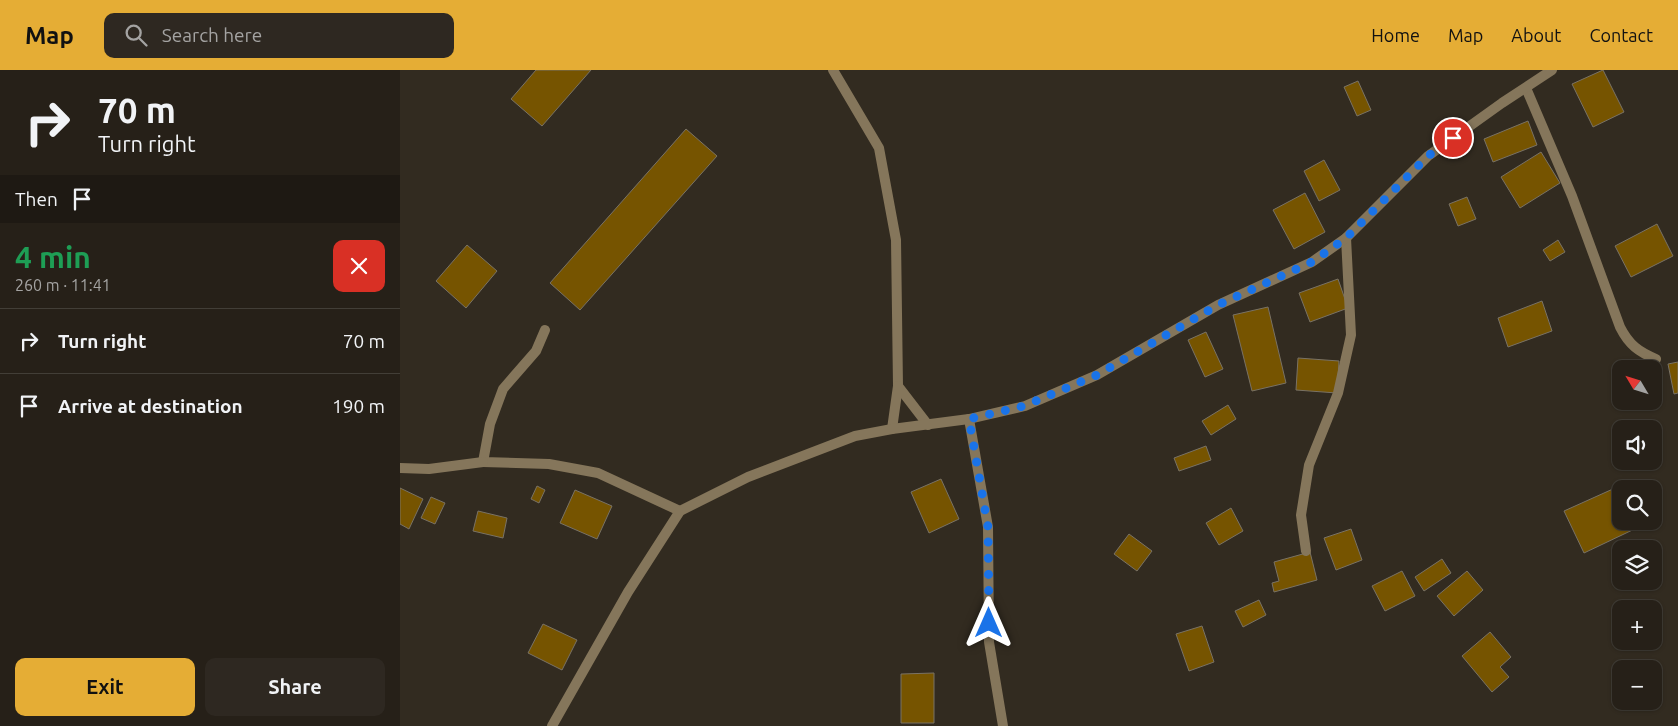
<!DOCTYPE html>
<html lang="en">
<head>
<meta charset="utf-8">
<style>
  body { margin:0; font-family:Ubuntu,sans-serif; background:#2e2821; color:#f1f3f6; height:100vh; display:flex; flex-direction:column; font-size:19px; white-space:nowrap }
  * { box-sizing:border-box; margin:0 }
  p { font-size:16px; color:#a4a3a2 }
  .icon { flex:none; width:28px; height:28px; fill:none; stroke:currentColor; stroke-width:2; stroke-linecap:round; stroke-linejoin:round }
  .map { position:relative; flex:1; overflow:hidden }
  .drawer { display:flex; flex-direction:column; background:#262018; width:400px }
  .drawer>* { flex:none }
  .banner { background:#262018; color:#f1f3f6; overflow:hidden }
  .needle { width:32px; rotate:308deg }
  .controls { position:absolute; left:1212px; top:290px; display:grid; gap:10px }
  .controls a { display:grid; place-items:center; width:50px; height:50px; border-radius:10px; background:#262018; box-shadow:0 1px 4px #0004,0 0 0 1px #423e37; font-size:25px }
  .pin { position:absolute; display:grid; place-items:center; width:42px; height:42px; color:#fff; margin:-21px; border:2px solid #fff; border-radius:50%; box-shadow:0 1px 5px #0007 }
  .me { position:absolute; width:55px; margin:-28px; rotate:0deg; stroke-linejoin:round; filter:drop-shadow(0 0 4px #0008) }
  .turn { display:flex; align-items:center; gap:18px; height:105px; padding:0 15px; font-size:22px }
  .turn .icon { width:65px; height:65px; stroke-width:2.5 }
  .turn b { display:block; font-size:35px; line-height:42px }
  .then { display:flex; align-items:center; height:48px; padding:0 15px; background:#0003; gap:10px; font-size:19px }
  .round { display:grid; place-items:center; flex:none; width:52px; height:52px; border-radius:10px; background:#2e2821 }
  .head { display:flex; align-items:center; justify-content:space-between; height:85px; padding:0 15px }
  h1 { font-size:30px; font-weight:600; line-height:38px; color:#1e9e55 }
  .cta { display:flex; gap:10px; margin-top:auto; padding:10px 15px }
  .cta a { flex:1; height:58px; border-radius:10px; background:#e5ad35; color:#111; font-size:20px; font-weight:600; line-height:58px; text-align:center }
  .cta a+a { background:#2e2821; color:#f1f3f6 }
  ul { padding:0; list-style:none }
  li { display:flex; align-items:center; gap:15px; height:65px; padding:0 15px; border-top:1px solid #423e37 }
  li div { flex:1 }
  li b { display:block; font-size:19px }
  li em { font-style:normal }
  header { display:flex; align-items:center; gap:30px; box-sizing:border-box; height:70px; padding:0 25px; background:#e5ad35; color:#111 }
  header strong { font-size:24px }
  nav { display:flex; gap:28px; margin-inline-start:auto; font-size:18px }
  .search { width:350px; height:45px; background:#2e2821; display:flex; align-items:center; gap:12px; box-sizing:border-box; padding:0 18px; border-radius:10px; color:#a4a3a2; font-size:19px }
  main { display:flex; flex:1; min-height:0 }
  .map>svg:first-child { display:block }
  .building { fill:#765400; stroke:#797265 }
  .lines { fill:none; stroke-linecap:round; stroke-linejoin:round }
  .minor { stroke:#85765b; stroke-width:10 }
  .route { stroke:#1a73e8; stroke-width:9; stroke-dasharray:0 16.2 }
</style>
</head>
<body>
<header>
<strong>Map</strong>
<div class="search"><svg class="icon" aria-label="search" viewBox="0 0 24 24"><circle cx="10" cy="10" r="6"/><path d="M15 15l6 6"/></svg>Search here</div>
<nav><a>Home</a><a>Map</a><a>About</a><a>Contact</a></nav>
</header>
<main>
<section class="drawer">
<div class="banner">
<div class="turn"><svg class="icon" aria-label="right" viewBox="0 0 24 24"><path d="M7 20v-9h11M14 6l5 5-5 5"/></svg><div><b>70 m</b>Turn right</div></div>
<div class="then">Then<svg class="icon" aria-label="arrive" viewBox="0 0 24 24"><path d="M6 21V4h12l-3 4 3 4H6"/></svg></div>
</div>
<div class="head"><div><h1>4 min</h1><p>260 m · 11:41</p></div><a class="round" style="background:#d93025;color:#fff"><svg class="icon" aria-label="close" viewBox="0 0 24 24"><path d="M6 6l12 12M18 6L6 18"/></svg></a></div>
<ul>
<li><svg class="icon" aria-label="right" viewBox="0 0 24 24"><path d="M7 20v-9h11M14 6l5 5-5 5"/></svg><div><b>Turn right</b></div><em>70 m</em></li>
<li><svg class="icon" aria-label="arrive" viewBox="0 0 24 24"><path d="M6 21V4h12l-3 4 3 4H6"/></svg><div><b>Arrive at destination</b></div><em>190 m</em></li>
</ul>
<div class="cta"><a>Exit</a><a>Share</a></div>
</section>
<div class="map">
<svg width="1278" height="656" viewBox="0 0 1278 656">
  <rect width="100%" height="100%" fill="#322b20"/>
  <g class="building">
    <polygon points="136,0 191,0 142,56 111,29"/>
    <polygon points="1203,0 1224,42 1193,57 1172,14"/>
    <polygon points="958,11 971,40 957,46 944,17"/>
    <polygon points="1128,51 1137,75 1093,92 1084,69"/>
    <polygon points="286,59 317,86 180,240 150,213"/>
    <polygon points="1141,82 1160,113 1120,138 1101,107"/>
    <polygon points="924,90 940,120 919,131 904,101"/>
    <polygon points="905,123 925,162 894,179 873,140"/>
    <polygon points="1067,127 1076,149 1058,156 1049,134"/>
    <polygon points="1257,154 1273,186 1231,207 1215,176"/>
    <polygon points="1158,170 1165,182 1150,191 1143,180"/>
    <polygon points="67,175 97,201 66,238 36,211"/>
    <polygon points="938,209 948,238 910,252 899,223"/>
    <polygon points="1142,231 1152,261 1108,277 1098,248"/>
    <polygon points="868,237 886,313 852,321 833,245"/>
    <polygon points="806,262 823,299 805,307 788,270"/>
    <polygon points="898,288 939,291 937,323 896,320"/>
    <polygon points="1278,292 1278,323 1274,324 1268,294"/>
    <polygon points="828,335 836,349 811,365 802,351"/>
    <polygon points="806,376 811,390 779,401 774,388"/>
    <polygon points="541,409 559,449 529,463 511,422"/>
    <polygon points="1224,414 1226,419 1221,419 1221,451 1241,451 1243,455 1184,483 1164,441"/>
    <polygon points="137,416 145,420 139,433 131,429"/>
    <polygon points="0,418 23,429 9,459 0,454"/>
    <polygon points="175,420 212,436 197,469 160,453"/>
    <polygon points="31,427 45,433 35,454 21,448"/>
    <polygon points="831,438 843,461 819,475 806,453"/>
    <polygon points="78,441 107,448 103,468 73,461"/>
    <polygon points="951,459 962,490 936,500 924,468"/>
    <polygon points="729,464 752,481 737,501 714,484"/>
    <polygon points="910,482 917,510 874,522 872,513 879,511 874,492"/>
    <polygon points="1042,489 1051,503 1024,521 1015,507"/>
    <polygon points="1002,501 1015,526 985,541 972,516"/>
    <polygon points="1067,501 1083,520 1054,546 1037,526"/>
    <polygon points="859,530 866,545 843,557 835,541"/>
    <polygon points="143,554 177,570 162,600 128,583"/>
    <polygon points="802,556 814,592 789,601 776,564"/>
    <polygon points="1090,562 1111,587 1100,597 1109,607 1092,622 1062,586"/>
    <polygon points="534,603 534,653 501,653 501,604"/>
  </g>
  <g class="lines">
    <g class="minor">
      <polyline points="433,0 479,78 496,170 498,316 492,359"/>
      <path d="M1126,18L1172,126L1220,257C1229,275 1239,282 1256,289"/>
      <polyline points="145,260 136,281 103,319 90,354 83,392 149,394 198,403 280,441"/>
      <polyline points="498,316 528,355"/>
      <polyline points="569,349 588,457 589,572 603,656"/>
      <polyline points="0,398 29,399 83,392"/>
      <polyline points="906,481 901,445 909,395 938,323 951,265 946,168"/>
      <polyline points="152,656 228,522 280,441 348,407 455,366 492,359 569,349 625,336 697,305 818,235 912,192 946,168 1028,86 1102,33 1152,0"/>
    </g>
  </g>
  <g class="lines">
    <polyline class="route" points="589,553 588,457 569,349 624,336 697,305 818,235 912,192 946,168 1028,86 1053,68"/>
  </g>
</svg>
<div class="controls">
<a><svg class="needle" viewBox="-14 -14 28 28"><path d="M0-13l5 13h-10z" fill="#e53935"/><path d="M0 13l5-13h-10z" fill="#a4a3a2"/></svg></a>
<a><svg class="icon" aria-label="sound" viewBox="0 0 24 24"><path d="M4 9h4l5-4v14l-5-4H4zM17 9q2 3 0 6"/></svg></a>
<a><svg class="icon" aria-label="search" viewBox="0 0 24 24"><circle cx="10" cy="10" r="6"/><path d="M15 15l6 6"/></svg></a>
<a><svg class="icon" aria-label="layers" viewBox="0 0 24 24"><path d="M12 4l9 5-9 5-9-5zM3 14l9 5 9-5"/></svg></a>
<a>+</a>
<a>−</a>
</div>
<div class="pin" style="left:1053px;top:68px;background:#d93025"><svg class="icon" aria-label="arrive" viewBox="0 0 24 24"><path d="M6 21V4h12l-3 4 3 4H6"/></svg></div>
<svg class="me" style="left:589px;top:553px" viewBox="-20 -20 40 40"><path d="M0-17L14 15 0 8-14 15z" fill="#1a73e8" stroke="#fff" stroke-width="4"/></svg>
</div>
</main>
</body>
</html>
